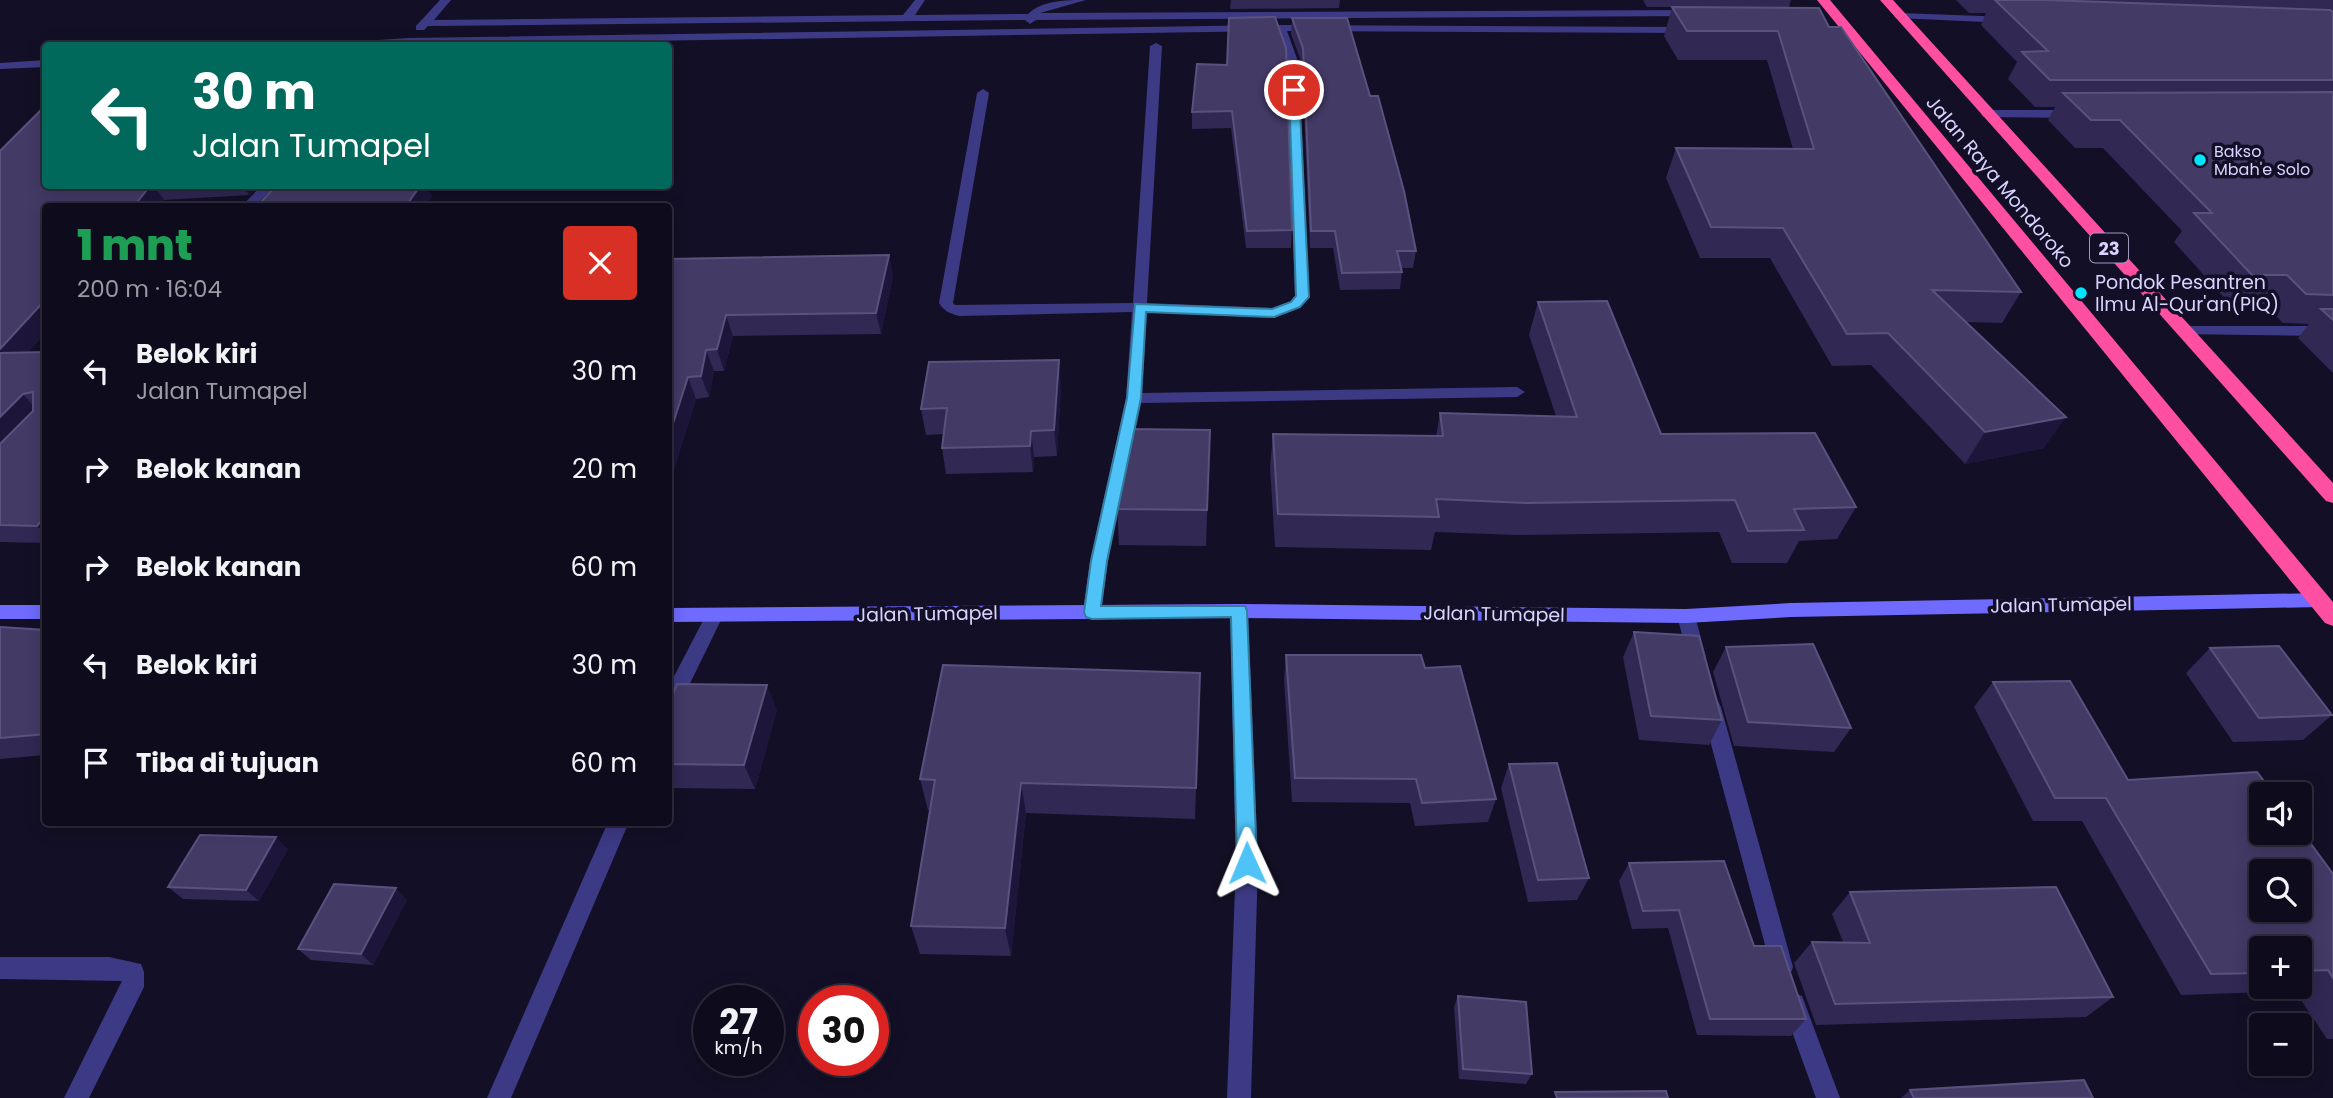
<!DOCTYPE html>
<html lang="id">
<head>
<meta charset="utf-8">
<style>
  body { margin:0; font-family:Poppins,sans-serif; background:#171425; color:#f1f3f6; height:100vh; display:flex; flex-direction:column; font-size:26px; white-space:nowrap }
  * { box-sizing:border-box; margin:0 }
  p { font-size:23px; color:#9b9ba3 }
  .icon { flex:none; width:38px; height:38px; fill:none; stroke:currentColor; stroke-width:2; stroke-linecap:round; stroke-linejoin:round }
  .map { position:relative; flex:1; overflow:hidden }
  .panel { position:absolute; left:42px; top:203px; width:630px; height:623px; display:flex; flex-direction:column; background:#0e0b1c; border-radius:7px; box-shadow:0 4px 18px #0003,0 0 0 2px #2e2b3b }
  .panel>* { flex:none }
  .guide { position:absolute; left:42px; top:42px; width:630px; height:147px; border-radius:7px; box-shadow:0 4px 18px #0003,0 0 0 2px #2e2b3b; background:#00695c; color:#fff; overflow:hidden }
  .buttons { position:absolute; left:2249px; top:782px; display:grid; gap:14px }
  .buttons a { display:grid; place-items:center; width:63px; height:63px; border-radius:7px; background:#0e0b1c; box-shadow:0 4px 18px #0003,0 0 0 2px #2e2b3b; font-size:35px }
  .speed { position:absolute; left:693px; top:985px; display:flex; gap:14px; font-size:35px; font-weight:700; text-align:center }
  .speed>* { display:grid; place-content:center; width:91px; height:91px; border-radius:50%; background:#0e0b1c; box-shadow:0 4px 18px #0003,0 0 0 2px #2e2b3b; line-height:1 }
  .speed small { font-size:18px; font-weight:400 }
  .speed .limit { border:10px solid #d22; background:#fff; color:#111 }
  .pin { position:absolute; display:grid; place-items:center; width:60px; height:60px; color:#fff; margin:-30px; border:4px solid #fff; border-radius:50%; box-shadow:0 2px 7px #0007 }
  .me { position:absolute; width:77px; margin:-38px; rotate:359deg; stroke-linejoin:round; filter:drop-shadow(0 0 5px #0008) }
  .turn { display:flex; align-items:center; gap:24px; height:147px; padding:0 35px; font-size:32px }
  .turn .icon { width:91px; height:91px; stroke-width:2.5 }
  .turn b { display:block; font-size:49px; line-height:60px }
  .round { display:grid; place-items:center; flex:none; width:74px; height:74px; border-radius:7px; background:#171425 }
  .headline { display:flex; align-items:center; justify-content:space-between; height:119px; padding:0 35px }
  h1 { font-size:42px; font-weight:800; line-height:52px; color:#1e9e55 }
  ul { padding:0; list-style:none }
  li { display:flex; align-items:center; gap:21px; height:98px; padding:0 35px }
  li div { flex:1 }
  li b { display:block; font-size:26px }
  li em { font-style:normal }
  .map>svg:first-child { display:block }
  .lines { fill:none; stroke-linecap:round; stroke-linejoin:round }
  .street { fill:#3d3a85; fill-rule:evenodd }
  .secondary { fill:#6f6bff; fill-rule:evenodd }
  .highway { fill:#ff4fa3; fill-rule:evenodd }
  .wall { fill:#312854; fill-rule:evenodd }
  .shaded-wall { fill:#1d163a }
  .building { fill:#433a66; stroke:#5a527e; stroke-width:2; fill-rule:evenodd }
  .route { fill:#4fc3f7; stroke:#337fa1; stroke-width:2 }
  .poi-dot { fill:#00e5ff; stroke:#130f26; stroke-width:2.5 }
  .labels { text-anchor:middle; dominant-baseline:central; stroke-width:7; stroke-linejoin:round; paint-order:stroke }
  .far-poi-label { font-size:16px; fill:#d9d4ff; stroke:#130f26; text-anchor:start }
  .shield { fill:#130f26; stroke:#9e99be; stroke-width:2 }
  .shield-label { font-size:18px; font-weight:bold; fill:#d9d4ff }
  .street-label { font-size:19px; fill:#d9d4ff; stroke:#130f26 }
  .poi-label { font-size:19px; fill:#d9d4ff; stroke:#130f26; text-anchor:start }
</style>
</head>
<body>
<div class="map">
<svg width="2333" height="1098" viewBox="0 0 2333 1098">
  <rect width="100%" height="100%" fill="#130f26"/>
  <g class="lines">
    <g class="street">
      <path d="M440,0H451L434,20L903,15L915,0H925L915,15L1028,14C1042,0 1067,0 1086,0L1040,13L1692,10L1697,13L1692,16L1036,20L1030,24L1025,20L428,26L424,30H416V26Z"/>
      <polygon points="1900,13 2008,17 2014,20 2008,23 1896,18 1894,16"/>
      <path d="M1280,25L1689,27L1695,30L1689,33L1287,31L1299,64L1309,297L1300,308L1274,318L1147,312L1142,393L1517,387L1525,392L1517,397L1141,403L1108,561L1101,612L1098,617H1086L1083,612L1090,561L1126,398L1132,312L959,316C949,313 944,311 939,303L977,93L983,89L989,93L953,303L955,305L1133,303L1150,46L1156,43L1162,46L1147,303L1273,308L1290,302L1295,296L1287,64L1276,31L330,46L335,43L408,38Z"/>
      <polygon points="46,60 46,67 0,69 0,63"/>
      <polygon points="1987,110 2075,110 2081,114 2075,118 1983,117 1981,114"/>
      <polygon points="261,186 275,186 255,206 242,206"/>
      <polygon points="2185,326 2333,326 2333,336 2180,334 2178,331"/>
      <polygon points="1239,604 1245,606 1248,611 1258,863 1251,1098 1227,1098 1236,863 1230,611 1233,606"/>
      <polygon points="714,609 720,611 723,616 675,714 668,716 668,688 708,611"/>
      <polygon points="1686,609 1692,611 1695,616 1706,657 1704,662 1697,665 1690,662 1688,657 1677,616 1680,611"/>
      <polygon points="1711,699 1718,701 1721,707 1793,967 1790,975 1782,978 1774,975 1771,967 1701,707 1704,701"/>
      <polygon points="608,822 629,822 511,1098 487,1098"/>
      <polygon points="0,957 109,957 141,964 144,972 144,987 89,1098 64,1098 122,981 0,979"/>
      <polygon points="1794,993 1802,996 1840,1098 1816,1098 1782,1004 1786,996"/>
    </g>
    <g class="secondary">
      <polygon points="2320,593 2326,595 2329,600 2326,605 2320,607 1791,617 1686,623 1239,618 668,622 668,608 1239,604 1686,609 1791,603"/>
      <rect x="0" y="605" width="46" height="14"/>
    </g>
    <g class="highway">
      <polygon points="1817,0 1830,0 2333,602 2333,626 2325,623"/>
      <polygon points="1880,0 1893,0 2333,483 2333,503 2326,501"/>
    </g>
  </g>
  <g class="wall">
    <polygon points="1231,0 1340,0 1339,8 1230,9"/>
    <polygon points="1643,0 1791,0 1789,7 1647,7"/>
    <polygon points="1956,0 2333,0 2333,373 2298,338 2309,324 2283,323 2264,304 2230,304 2174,242 2182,231 2103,148 2075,148 2048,120 2055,107 2035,107 2008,79 2017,62 1981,25 1986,13 1969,13"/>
    <polygon points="1672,7 1829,27 2021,292 2002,323 1966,322 2044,448 1965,464 1871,365 1832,366 1770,258 1700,258 1666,178 1676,148 1793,149 1767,60 1678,60 1664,36"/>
    <polygon points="1292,18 1370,96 1416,251 1413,268 1401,268 1402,272 1400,289 1340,290 1333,248 1310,248 1302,64 1291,34"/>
    <polygon points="1227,65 1292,230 1291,248 1246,248 1231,128 1192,129 1192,112"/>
    <polygon points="0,151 46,186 259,186 249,195 164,200 159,206 46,206 46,332 27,353 46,352 46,543 0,542"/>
    <polygon points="267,186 426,186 432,197 270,192"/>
    <polygon points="889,255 893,276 881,334 733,336 724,371 714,371 709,397 696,399 668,488 668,259"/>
    <polygon points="1538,302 1661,434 1856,507 1837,539 1799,541 1787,563 1732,563 1719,532 1517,535 1435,532 1431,550 1275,547 1270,467 1273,434 1436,436 1440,413 1556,416 1529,335"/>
    <polygon points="1061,386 1057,456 1034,457 1033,472 946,474 942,448 944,434 926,435 921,409"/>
    <polygon points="1210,430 1206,546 1119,545 1117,509"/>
    <polygon points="0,627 46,630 46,755 0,759"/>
    <polygon points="1634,632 1722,720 1709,745 1639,740 1623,657"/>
    <polygon points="1726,647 1851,728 1834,752 1734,746 1713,672"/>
    <polygon points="2210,648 2332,715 2303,740 2233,742 2186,673"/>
    <polygon points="1286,655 1425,668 1496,799 1488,822 1415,826 1410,803 1292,802 1284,680"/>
    <polygon points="1200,673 1195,819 1026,813 1011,956 920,954 911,926 930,810 928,810 920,779"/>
    <path d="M1993,682L2128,780L2333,874V1039H2327L2295,991L2181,995L2082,821H2033L1974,707ZM2261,948H2300V987H2261Z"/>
    <polygon points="668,707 777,710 755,789 668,788"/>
    <polygon points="1509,764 1589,878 1577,900 1528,902 1501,788"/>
    <polygon points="288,849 259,901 183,899 168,887"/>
    <polygon points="1629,863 1806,1019 1791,1036 1697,1035 1668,928 1632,929 1619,881"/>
    <polygon points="1850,892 2113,997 2086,1017 1816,1025 1794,963 1812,942 1843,942 1832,914"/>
    <polygon points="407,900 373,965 311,960 298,949"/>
    <polygon points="1458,996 1532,1074 1526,1084 1459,1079 1454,1007"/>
    <polygon points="1910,1090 2093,1098 1901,1098"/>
  </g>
  <g class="shaded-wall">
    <polygon points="150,186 154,186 164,200 159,206 134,206"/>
    <polygon points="243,186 259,186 249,195"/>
    <polygon points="420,186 426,186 432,197 426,206 406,206"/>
    <polygon points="889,255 893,276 881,334 876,313"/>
    <polygon points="46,299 46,332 11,371 0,357 0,349"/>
    <polygon points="726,315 733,336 724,371 717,349"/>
    <polygon points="706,350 714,371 709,397 701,376"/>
    <polygon points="1059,360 1061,386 1057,456 1054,430"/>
    <polygon points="688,377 696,399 668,488 668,439"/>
    <polygon points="23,394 38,411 0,450 0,417"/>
    <polygon points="2066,417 2044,448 1965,464 1985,432"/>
    <polygon points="1031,431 1034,457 1033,472 1030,446"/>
    <polygon points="46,515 46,535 37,526"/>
    <polygon points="767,685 777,710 755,789 744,765"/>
    <polygon points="1021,783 1026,813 1011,956 1005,928"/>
    <polygon points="276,837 288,849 259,901 246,890"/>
    <polygon points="396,888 407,900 373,965 361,954"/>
  </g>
  <g class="building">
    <polygon points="1995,0 2046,0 2330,10 2333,12 2333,80 2050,80 2022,52 2048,51"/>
    <polygon points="1672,7 1819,8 1829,27 1841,27 2021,292 1932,290 2066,417 1985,432 1888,333 1847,334 1783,228 1711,227 1676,148 1814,149 1778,31 1687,31"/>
    <polygon points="1275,17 1286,48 1292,230 1247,231 1232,111 1192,112 1197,64 1227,65 1229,18"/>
    <polygon points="1292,18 1347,18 1370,96 1378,96 1404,191 1416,251 1397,251 1402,272 1342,273 1335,231 1311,231 1303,48"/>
    <polygon points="2333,92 2333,295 2306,294 2287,275 2252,275 2194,213 2212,213 2120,120 2091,120 2063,93"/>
    <polygon points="46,105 46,186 150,186 134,206 46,206 46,299 0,349 0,151"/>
    <polygon points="276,186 420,186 406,206 257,206"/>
    <polygon points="889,255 876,313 726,315 717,349 706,350 701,376 688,377 668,439 668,259"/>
    <polygon points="1607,301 1661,434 1815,433 1856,507 1794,509 1804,530 1748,531 1735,500 1527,503 1436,499 1439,517 1278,514 1273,434 1443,436 1440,413 1577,417 1538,302"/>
    <polygon points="2321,309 2333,309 2333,320"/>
    <polygon points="46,352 46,366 43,369 46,369 46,515 37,526 0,525 0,444 33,411 33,392 23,394 0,417 0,353"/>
    <polygon points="1059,360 1054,430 1031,431 1030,446 942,448 947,408 921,409 929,362"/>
    <polygon points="1130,429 1210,430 1207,510 1117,509 1120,475"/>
    <polygon points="0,627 46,630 46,734 0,738"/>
    <polygon points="1634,632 1699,636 1722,720 1651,716"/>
    <polygon points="1813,644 1851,728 1748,722 1726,647"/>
    <polygon points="2279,646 2332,715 2259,718 2210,648"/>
    <polygon points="1286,655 1421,655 1425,668 1460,666 1496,799 1422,803 1416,779 1295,778"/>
    <polygon points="943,665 1200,673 1196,788 1021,783 1005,928 911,926 935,780 920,779"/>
    <path d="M2070,681L2128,780L2257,772L2274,794H2261V833H2300V829L2333,874V978L2328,970L2300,971V948H2261V973L2211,974L2106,798H2055L1993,682ZM2261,872H2300V910H2261Z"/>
    <polygon points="677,684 767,685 744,765 668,764 668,707"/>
    <polygon points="1557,763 1589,878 1538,880 1509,764"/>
    <polygon points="200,835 276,837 246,890 168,887"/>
    <polygon points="1724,861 1754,946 1781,946 1806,1019 1710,1019 1679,910 1643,911 1629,863"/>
    <polygon points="334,884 396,888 361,954 298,949"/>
    <polygon points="2056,887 2113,997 1835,1004 1812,942 1870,943 1850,892"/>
    <polygon points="1458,996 1526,1002 1532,1074 1463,1069"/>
    <polygon points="2084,1080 2093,1098 1914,1098 1910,1090"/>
    <polygon points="1666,1091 1668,1098 1557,1098 1555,1092"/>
  </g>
  <polygon class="route" points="1294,87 1299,90 1309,297 1300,307 1274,317 1146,312 1141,398 1107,561 1101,606 1245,606 1247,611 1257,863 1254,870 1247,872 1240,870 1237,863 1231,617 1092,619 1086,617 1084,612 1091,561 1127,398 1135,304 1272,309 1291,302 1296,296 1289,90"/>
  <g class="poi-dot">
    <circle cx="2200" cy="160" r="7"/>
    <circle cx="2081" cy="293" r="7"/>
  </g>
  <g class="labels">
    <g class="far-poi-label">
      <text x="2214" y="151">Bakso<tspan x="2214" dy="18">Mbah'e Solo</tspan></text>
    </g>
    <rect class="shield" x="2090" y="233.5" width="38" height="29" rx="5"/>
    <g class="shield-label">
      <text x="2109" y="248">23</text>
    </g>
    <g class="street-label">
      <text transform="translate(2000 182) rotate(50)">Jalan Raya Mondoroko</text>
      <text transform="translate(2061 605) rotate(-1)">Jalan Tumapel</text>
      <text transform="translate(927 614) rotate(-1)">Jalan Tumapel</text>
      <text transform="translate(1494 614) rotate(1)">Jalan Tumapel</text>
    </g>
    <g class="poi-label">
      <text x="2095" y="282">Pondok Pesantren<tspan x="2095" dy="22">Ilmu Al-Qur'an(PIQ)</tspan></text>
    </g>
  </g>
</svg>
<div class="buttons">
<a><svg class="icon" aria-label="sound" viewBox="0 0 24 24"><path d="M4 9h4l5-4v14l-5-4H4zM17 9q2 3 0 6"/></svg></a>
<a><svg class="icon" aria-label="search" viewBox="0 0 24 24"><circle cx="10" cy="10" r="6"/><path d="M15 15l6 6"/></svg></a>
<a>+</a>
<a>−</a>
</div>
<div class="speed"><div>27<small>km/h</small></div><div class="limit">30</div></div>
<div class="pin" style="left:1294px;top:90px;background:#d93025"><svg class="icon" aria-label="arrive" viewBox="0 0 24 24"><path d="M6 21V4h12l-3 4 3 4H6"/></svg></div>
<svg class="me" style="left:1247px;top:863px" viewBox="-20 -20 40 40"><path d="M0-17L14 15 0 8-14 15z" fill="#4fc3f7" stroke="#fff" stroke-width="4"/></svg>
<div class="guide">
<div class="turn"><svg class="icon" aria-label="left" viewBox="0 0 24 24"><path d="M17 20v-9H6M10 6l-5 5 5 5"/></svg><div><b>30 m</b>Jalan Tumapel</div></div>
</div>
<section class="panel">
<div class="headline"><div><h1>1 mnt</h1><p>200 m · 16:04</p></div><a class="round" style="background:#d93025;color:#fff"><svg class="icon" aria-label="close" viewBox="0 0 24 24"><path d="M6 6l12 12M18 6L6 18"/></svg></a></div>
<ul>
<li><svg class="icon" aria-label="left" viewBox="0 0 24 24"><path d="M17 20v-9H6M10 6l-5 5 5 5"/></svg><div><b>Belok kiri</b><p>Jalan Tumapel</p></div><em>30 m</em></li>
<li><svg class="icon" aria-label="right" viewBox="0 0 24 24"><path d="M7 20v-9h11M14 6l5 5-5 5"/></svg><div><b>Belok kanan</b></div><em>20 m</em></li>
<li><svg class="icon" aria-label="right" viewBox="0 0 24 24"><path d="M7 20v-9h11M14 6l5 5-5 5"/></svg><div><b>Belok kanan</b></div><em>60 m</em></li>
<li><svg class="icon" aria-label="left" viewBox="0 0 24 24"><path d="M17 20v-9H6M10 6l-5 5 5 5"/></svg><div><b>Belok kiri</b></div><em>30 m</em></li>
<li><svg class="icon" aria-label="arrive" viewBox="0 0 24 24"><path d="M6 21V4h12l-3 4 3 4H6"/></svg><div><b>Tiba di tujuan</b></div><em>60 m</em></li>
</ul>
</section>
</div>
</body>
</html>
